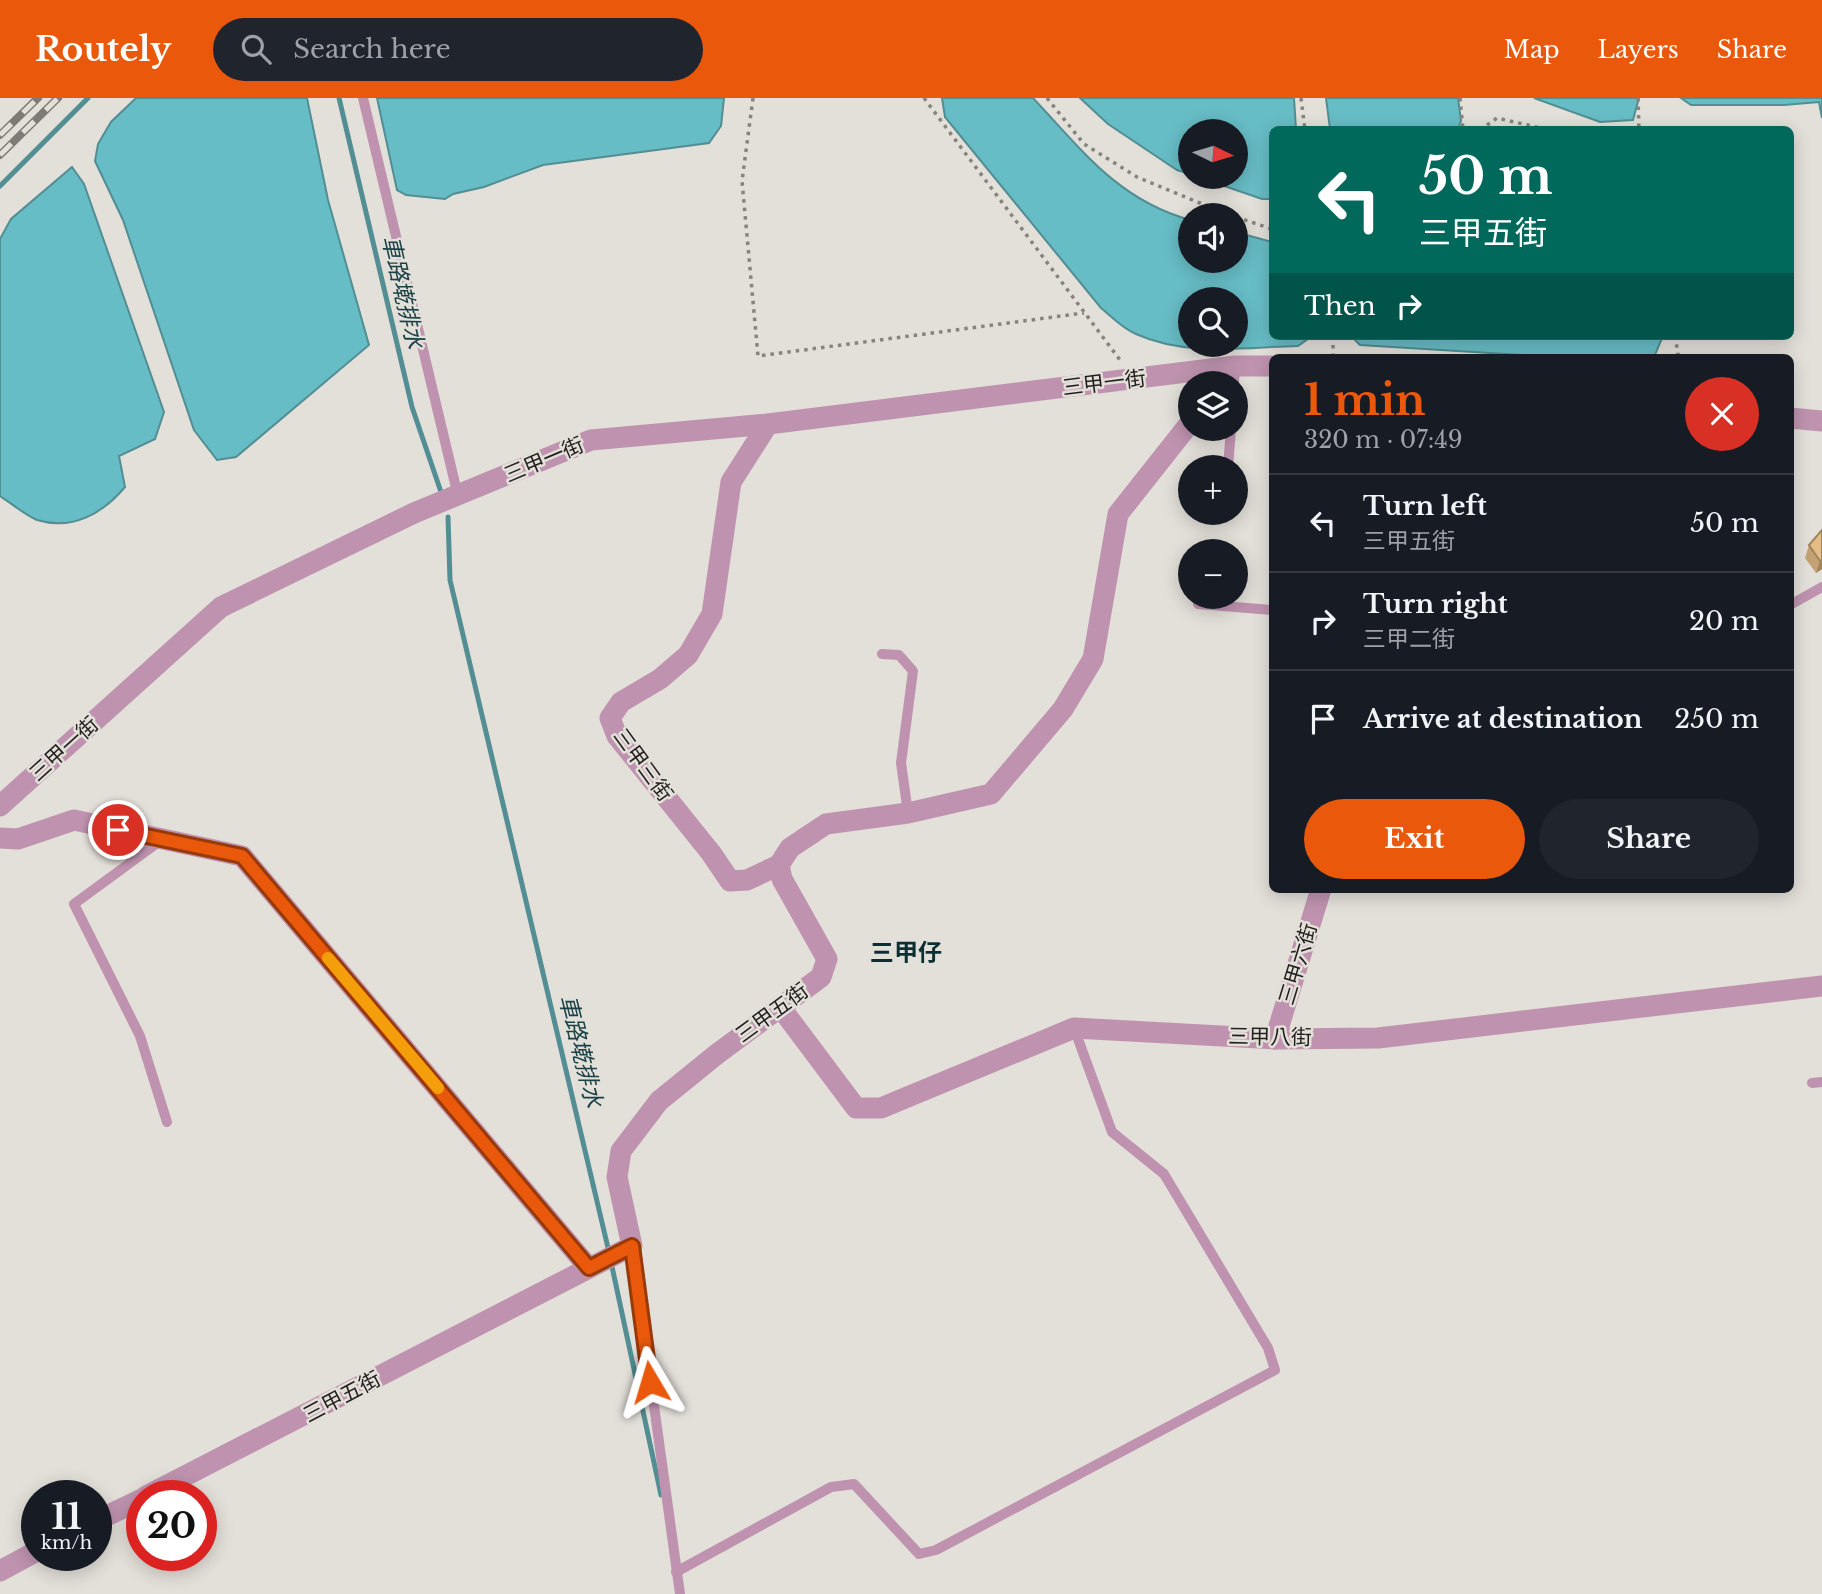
<!DOCTYPE html>
<html lang="en">
<head>
<meta charset="utf-8">
<style>
  body { margin:0; font-family:"Libre Baskerville","Noto Sans TC",serif; background:#20242c; color:#f1f3f6; height:100vh; display:flex; flex-direction:column; font-size:26px; white-space:nowrap }
  * { box-sizing:border-box; margin:0 }
  p { font-size:23px; color:#9ea1a6 }
  .icon { flex:none; width:38px; height:38px; fill:none; stroke:currentColor; stroke-width:2; stroke-linecap:round; stroke-linejoin:round }
  .map { position:relative; flex:1; overflow:hidden }
  .panel { position:absolute; left:1269px; top:256px; width:525px; height:539px; display:flex; flex-direction:column; background:#171b24; border-radius:10px; box-shadow:0 4px 18px #0003 }
  .panel>* { flex:none }
  .guide { position:absolute; left:1269px; top:28px; width:525px; height:214px; border-radius:10px; box-shadow:0 4px 18px #0003; background:#00695c; color:#fff; overflow:hidden }
  .needle { width:46px; rotate:95deg }
  .fabs { position:absolute; left:1178px; top:21px; display:grid; gap:14px }
  .fabs a { display:grid; place-items:center; width:70px; height:70px; border-radius:50%; background:#171b24; box-shadow:0 4px 18px #0003; font-size:35px }
  .speed { position:absolute; left:21px; top:1382px; display:flex; gap:14px; font-size:35px; font-weight:700; text-align:center }
  .speed>* { display:grid; place-content:center; width:91px; height:91px; border-radius:50%; background:#171b24; box-shadow:0 4px 18px #0003; line-height:1 }
  .speed small { font-size:18px; font-weight:400 }
  .speed .limit { border:10px solid #d22; background:#fff; color:#111 }
  .pin { position:absolute; display:grid; place-items:center; width:60px; height:60px; color:#fff; margin:-30px; border:4px solid #fff; border-radius:50%; box-shadow:0 2px 7px #0007 }
  .me { position:absolute; width:77px; margin:-38px; rotate:353deg; stroke-linejoin:round; filter:drop-shadow(0 0 5px #0008) }
  .turn { display:flex; align-items:center; gap:24px; height:147px; padding:0 35px; font-size:32px }
  .turn .icon { width:91px; height:91px; stroke-width:2.5 }
  .turn b { display:block; font-size:49px; line-height:60px }
  .then { display:flex; align-items:center; height:66px; padding:0 35px; background:#0003; gap:14px; font-size:26px }
  .round { display:grid; place-items:center; flex:none; width:74px; height:74px; border-radius:37px; background:#20242c }
  .summary { display:flex; align-items:center; justify-content:space-between; height:119px; padding:0 35px }
  h1 { font-size:42px; font-weight:700; line-height:52px; color:#ea580c }
  .cta { display:flex; gap:14px; margin-top:auto; padding:14px 35px }
  .cta a { flex:1; height:80px; border-radius:42px; background:#ea580c; color:#fff; font-size:28px; font-weight:700; line-height:80px; text-align:center }
  .cta a+a { background:#20242c; color:#f1f3f6 }
  ul { padding:0; list-style:none }
  li { display:flex; align-items:center; gap:21px; height:98px; padding:0 35px; border-top:2px solid #363941 }
  li div { flex:1 }
  li b { display:block; font-size:26px }
  li em { font-style:normal }
  header { display:flex; align-items:center; gap:42px; box-sizing:border-box; height:98px; padding:0 35px; background:#ea580c; color:#fff }
  header strong { font-size:33px }
  nav { display:flex; gap:38px; margin-inline-start:auto; font-size:24px }
  .search { width:490px; height:63px; background:#20242c; display:flex; align-items:center; gap:18px; box-sizing:border-box; padding:0 24px; border-radius:38px; color:#9ea1a6; font-size:26px }
  .map>svg:first-child { display:block }
  .water { fill:#67bdc6; stroke:#528e93; stroke-width:2; fill-rule:evenodd }
  .lines { fill:none; stroke-linecap:round; stroke-linejoin:round }
  .stream { stroke:#528e93; stroke-width:5 }
  .path { stroke:#878480; stroke-width:3.5; stroke-dasharray:3.5 5; stroke-linecap:butt }
  .lane { stroke:#bf93af; stroke-width:10 }
  .street { stroke:#bf93af; stroke-width:21 }
  .rail-casing { stroke:#7e7b77; stroke-width:8 }
  .rail { stroke:#e3dfd9; stroke-width:5; stroke-dasharray:16; stroke-linecap:butt }
  .wall { fill:#c5a273 }
  .shaded-wall { fill:#a0845e }
  .building { fill:#e5bc86; stroke:#a0845e; stroke-width:2 }
  .route-casing { stroke:#983908; stroke-width:18 }
  .route { stroke:#ea580c; stroke-width:12 }
  .slow { stroke:#f59e0b; stroke-width:12 }
  .labels { text-anchor:middle; dominant-baseline:central; stroke-width:5; stroke-linejoin:round; paint-order:stroke }
  .street-label { font-size:21px; fill:#211f1d; stroke:#e3dfd9 }
  .water-label { font-size:23px; font-style:italic; fill:#1b4347; stroke:#e3dfd9 }
  .quarter-label { font-size:24px; font-weight:bold; fill:#0b2f33; stroke:#e3dfd9 }
</style>
</head>
<body>
<header>
<strong>Routely</strong>
<div class="search"><svg class="icon" aria-label="search" viewBox="0 0 24 24"><circle cx="10" cy="10" r="6"/><path d="M15 15l6 6"/></svg>Search here</div>
<nav><a>Map</a><a>Layers</a><a>Share</a></nav>
</header>
<div class="map">
<svg width="1822" height="1496" viewBox="0 0 1822 1496">
  <rect width="100%" height="100%" fill="#e3dfd9"/>
  <g class="water">
    <polygon points="136,0 307,0 328,102 369,247 236,359 217,362 194,332 123,122 95,63 98,46 111,24"/>
    <polygon points="377,0 724,0 721,28 709,45 543,67 484,89 453,96 445,101 406,97 397,92"/>
    <path d="M942,0H1033C1082,52 1118,102 1190,122V163H1236V134L1272,144V238H1308V241L1298,248C1245,249 1187,259 1136,236C1123,231 1112,219 1101,210L945,19ZM1190,201H1236V247H1190Z"/>
    <polygon points="1080,0 1294,0 1296,31 1272,32 1272,101 1262,101 1198,79 1236,79 1236,33 1190,33 1190,76 1177,72 1108,26"/>
    <polygon points="1326,0 1458,0 1461,23 1458,31 1330,31"/>
    <polygon points="1534,0 1639,0 1633,22 1600,24"/>
    <polygon points="1681,0 1822,0 1822,20 1819,4 1784,7 1691,7"/>
    <path d="M72,69L84,86L164,314L155,341L119,358L125,389C103,415 73,433 37,422C25,417 11,405 0,398V141L11,121Z"/>
    <polygon points="1351,238 1663,238 1654,259 1553,259 1360,247"/>
  </g>
  <g class="lines">
    <g class="stream">
      <polyline points="339,0 412,309 441,394"/>
      <polyline points="0,88 88,0"/>
      <polyline points="448,419 450,482 609,1154"/>
      <polyline points="611,1164 661,1397"/>
    </g>
    <g class="path">
      <polyline points="753,0 742,83 758,258 1084,215"/>
      <polyline points="924,0 1120,262"/>
      <polyline points="1047,0 1084,46 1137,79 1229,117"/>
      <polyline points="1301,0 1305,32"/>
      <polyline points="1460,0 1463,32"/>
      <polyline points="1638,0 1639,32"/>
      <polyline points="1480,32 1497,20 1549,32"/>
      <polyline points="1236,119 1272,131"/>
      <polyline points="1675,238 1678,256 1675,259"/>
      <polyline points="1333,259 1333,238"/>
    </g>
    <g class="lane">
      <polyline points="363,0 458,398"/>
      <polyline points="1234,285 1235,268"/>
      <polyline points="1228,369 1231,331"/>
      <polyline points="1198,506 1272,512"/>
      <polyline points="1790,507 1822,489"/>
      <polyline points="882,556 899,557 913,573 901,665 908,715"/>
      <polyline points="160,743 74,806 140,938 167,1024"/>
      <polyline points="1812,985 1822,984"/>
      <polyline points="632,1148 680,1496"/>
      <polyline points="676,1474 831,1389 854,1386 919,1456 936,1452 1275,1272 1268,1250 1164,1076 1112,1034 1074,930"/>
    </g>
    <g class="street">
      <polyline points="1790,320 1822,323"/>
      <polyline points="768,326 731,384 712,516 688,557 660,581 621,604 610,620 617,638 711,755 730,783 747,782 779,767"/>
      <polyline points="0,708 221,509 414,415 591,342 768,326 1235,268 1272,268"/>
      <polyline points="0,740 18,741 74,722 242,758 589,1170"/>
      <polyline points="781,910 856,1010 881,1010 1074,930 1275,941 1378,940 1822,888"/>
      <polyline points="1275,941 1321,791"/>
      <polyline points="146,1398 632,1148 617,1079 621,1053 659,1003 717,956 821,879 827,861 782,781 779,767 790,750 826,726 908,715 991,696 1063,611 1093,561 1118,416 1190,325"/>
      <polyline points="96,1423 142,1401"/>
      <polyline points="0,1473 37,1453"/>
    </g>
    <defs>
      <g id="rail">
        <polyline points="0,37 38,0"/>
        <polyline points="0,57 58,0"/>
      </g>
    </defs>
    <use href="#rail" class="rail-casing"/>
    <use href="#rail" class="rail"/>
  </g>
  <polygon class="wall" points="1822,432 1822,471 1816,475 1805,460 1809,447"/>
  <polygon class="shaded-wall" points="1822,462 1822,471 1816,475 1820,463"/>
  <polygon class="building" points="1822,432 1822,462 1820,463 1809,447"/>
  <g class="lines">
    <defs>
      <polyline id="route" points="118,732 242,758 589,1170 632,1148 650,1284"/>
    </defs>
    <use href="#route" class="route-casing"/>
    <use href="#route" class="route"/>
    <polyline class="slow" points="328,860 438,990"/>
  </g>
  <g class="labels">
    <g class="street-label">
      <text transform="translate(1104 285) rotate(-7)">三甲一街</text>
      <text transform="translate(544 362) rotate(-23)">三甲一街</text>
      <text transform="translate(64 651) rotate(-42)">三甲一街</text>
      <text transform="translate(643 667) rotate(54)">三甲三街</text>
      <text transform="translate(1298 866) rotate(-73)">三甲六街</text>
      <text transform="translate(772 915) rotate(-36)">三甲五街</text>
      <text transform="translate(1270 939) rotate(1)">三甲八街</text>
      <text transform="translate(342 1299) rotate(-28)">三甲五街</text>
    </g>
    <g class="water-label">
      <text transform="translate(403 194) rotate(77)">車路墘排水</text>
      <text transform="translate(581 953) rotate(76)">車路墘排水</text>
    </g>
    <g class="quarter-label">
      <text x="906" y="854">三甲仔</text>
    </g>
  </g>
</svg>
<div class="fabs">
<a><svg class="needle" viewBox="-14 -14 28 28"><path d="M0-13l5 13h-10z" fill="#e53935"/><path d="M0 13l5-13h-10z" fill="#9ea1a6"/></svg></a>
<a><svg class="icon" aria-label="sound" viewBox="0 0 24 24"><path d="M4 9h4l5-4v14l-5-4H4zM17 9q2 3 0 6"/></svg></a>
<a><svg class="icon" aria-label="search" viewBox="0 0 24 24"><circle cx="10" cy="10" r="6"/><path d="M15 15l6 6"/></svg></a>
<a><svg class="icon" aria-label="layers" viewBox="0 0 24 24"><path d="M12 4l9 5-9 5-9-5zM3 14l9 5 9-5"/></svg></a>
<a>+</a>
<a>−</a>
</div>
<div class="speed"><div>11<small>km/h</small></div><div class="limit">20</div></div>
<div class="pin" style="left:118px;top:732px;background:#d93025"><svg class="icon" aria-label="arrive" viewBox="0 0 24 24"><path d="M6 21V4h12l-3 4 3 4H6"/></svg></div>
<svg class="me" style="left:650px;top:1284px" viewBox="-20 -20 40 40"><path d="M0-17L14 15 0 8-14 15z" fill="#ea580c" stroke="#fff" stroke-width="4"/></svg>
<div class="guide">
<div class="turn"><svg class="icon" aria-label="left" viewBox="0 0 24 24"><path d="M17 20v-9H6M10 6l-5 5 5 5"/></svg><div><b>50 m</b>三甲五街</div></div>
<div class="then">Then<svg class="icon" aria-label="right" viewBox="0 0 24 24"><path d="M7 20v-9h11M14 6l5 5-5 5"/></svg></div>
</div>
<section class="panel">
<div class="summary"><div><h1>1 min</h1><p>320 m · 07:49</p></div><a class="round" style="background:#d93025;color:#fff"><svg class="icon" aria-label="close" viewBox="0 0 24 24"><path d="M6 6l12 12M18 6L6 18"/></svg></a></div>
<ul>
<li><svg class="icon" aria-label="left" viewBox="0 0 24 24"><path d="M17 20v-9H6M10 6l-5 5 5 5"/></svg><div><b>Turn left</b><p>三甲五街</p></div><em>50 m</em></li>
<li><svg class="icon" aria-label="right" viewBox="0 0 24 24"><path d="M7 20v-9h11M14 6l5 5-5 5"/></svg><div><b>Turn right</b><p>三甲二街</p></div><em>20 m</em></li>
<li><svg class="icon" aria-label="arrive" viewBox="0 0 24 24"><path d="M6 21V4h12l-3 4 3 4H6"/></svg><div><b>Arrive at destination</b></div><em>250 m</em></li>
</ul>
<div class="cta"><a>Exit</a><a>Share</a></div>
</section>
</div>
</body>
</html>
